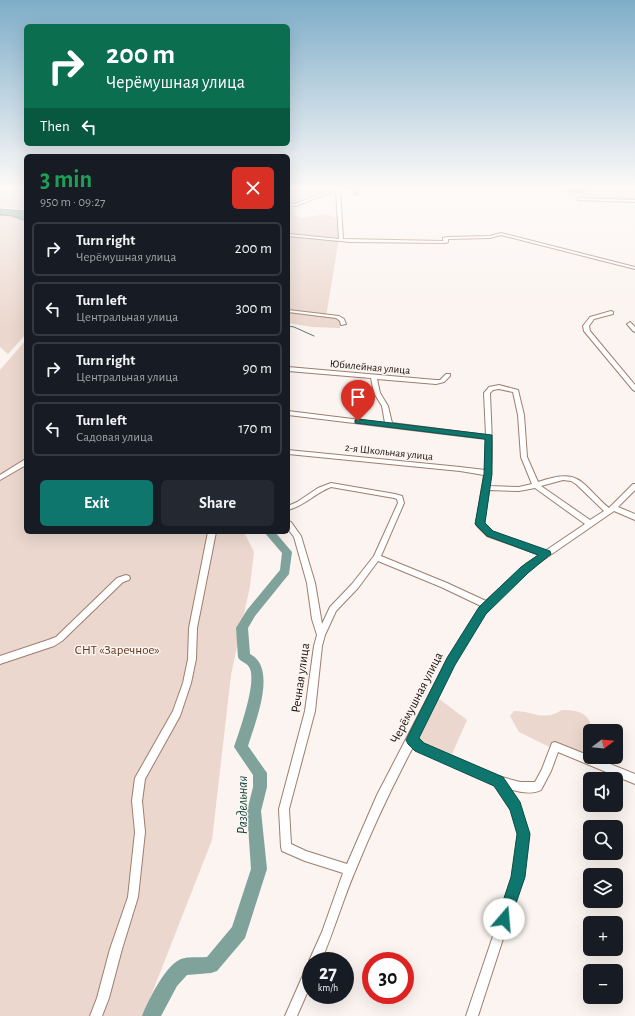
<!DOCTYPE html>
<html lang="en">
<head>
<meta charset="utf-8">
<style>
  body { margin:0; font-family:"Alegreya Sans",sans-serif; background:#242831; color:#f1f3f6; height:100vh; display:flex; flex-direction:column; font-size:15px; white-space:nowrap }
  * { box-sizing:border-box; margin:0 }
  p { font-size:13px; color:#9ea1a6 }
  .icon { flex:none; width:22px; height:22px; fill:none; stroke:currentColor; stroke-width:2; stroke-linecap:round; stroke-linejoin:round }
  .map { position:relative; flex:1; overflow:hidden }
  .panel { position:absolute; left:24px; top:154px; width:266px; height:380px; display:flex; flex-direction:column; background:#171b24; border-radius:6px; box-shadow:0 4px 16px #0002 }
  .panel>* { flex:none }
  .guide { position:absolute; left:24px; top:24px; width:266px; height:122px; border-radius:6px; box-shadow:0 4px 16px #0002; background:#0b6e4f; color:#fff; overflow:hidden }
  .needle { width:26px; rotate:74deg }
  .controls { position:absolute; left:583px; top:724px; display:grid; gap:8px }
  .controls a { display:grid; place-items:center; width:40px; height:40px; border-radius:6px; background:#171b24; box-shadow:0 4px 16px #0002; font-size:20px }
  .speed { position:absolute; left:302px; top:952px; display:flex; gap:8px; font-size:20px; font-weight:700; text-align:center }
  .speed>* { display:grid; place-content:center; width:52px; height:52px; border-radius:50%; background:#171b24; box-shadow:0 4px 16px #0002; line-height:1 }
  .speed small { font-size:10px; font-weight:400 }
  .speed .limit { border:6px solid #d22; background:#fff; color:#111 }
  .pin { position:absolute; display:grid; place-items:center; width:34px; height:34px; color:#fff; margin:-41px -17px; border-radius:50% 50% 50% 0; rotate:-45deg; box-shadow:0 0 4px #0007 }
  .pin .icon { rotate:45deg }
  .me { position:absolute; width:44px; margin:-22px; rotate:18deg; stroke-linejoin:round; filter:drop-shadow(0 0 3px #0008) }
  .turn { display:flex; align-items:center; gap:14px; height:84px; padding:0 16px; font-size:18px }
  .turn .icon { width:52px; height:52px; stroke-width:2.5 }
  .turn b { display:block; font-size:28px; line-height:34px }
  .then { display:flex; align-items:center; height:38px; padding:0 16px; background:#0003; gap:8px; font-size:15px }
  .round { display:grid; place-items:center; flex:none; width:42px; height:42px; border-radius:6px; background:#242831 }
  .headline { display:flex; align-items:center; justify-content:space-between; height:68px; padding:0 16px }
  h1 { font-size:24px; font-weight:600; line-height:30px; color:#1e9e55 }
  .action { display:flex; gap:8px; margin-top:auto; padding:8px 16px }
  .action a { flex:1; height:46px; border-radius:6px; background:#0f766e; color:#fff; font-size:16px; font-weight:600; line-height:46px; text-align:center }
  .action a+a { background:#242831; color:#f1f3f6 }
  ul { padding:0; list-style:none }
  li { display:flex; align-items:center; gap:12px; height:54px; margin:0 8px 6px; padding:0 8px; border:2px solid #363941; border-radius:6px }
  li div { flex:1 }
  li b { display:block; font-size:15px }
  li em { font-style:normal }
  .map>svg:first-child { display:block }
  .green { fill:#ebd7cd }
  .water { fill:#7fa29b; stroke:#627670 }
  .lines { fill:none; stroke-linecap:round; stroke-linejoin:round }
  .stream { stroke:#627670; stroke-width:1 }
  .river { fill:#7fa29b; fill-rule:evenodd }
  .minor-casing { stroke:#9e7e6c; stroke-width:2 }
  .minor { fill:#fff; fill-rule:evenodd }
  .wall { fill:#b1988b }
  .building { fill:#ceb1a2; stroke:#907c71 }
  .route { fill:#0f766e; stroke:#0a4d48 }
  .labels { text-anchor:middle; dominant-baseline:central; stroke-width:3; stroke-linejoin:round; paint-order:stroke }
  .street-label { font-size:11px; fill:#1d110b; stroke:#fbf4f0 }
  .near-park-label { font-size:13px; fill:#61371f; stroke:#fbf4f0 }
  .near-street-label { font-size:13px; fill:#1d110b; stroke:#fbf4f0 }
  .near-water-label { font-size:14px; font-style:italic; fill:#124740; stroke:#fbf4f0 }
</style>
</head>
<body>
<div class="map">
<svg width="635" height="1016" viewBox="0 0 635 1016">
  <rect width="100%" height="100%" fill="#fbf4f0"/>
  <g class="green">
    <polygon points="0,187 26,187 26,210 0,207"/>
    <polygon points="288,187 332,187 295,202 288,202"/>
    <polygon points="559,187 635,187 635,200 566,196"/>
    <polygon points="288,205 295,208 294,214 301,218 326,214 337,218 339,238 326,317 340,320 340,328 312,327 288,323"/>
    <polygon points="0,215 12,216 26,221 26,334 8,354 0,347"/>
    <polygon points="26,340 26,532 244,532 254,552 250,586 231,675 212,840 143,1016 0,1016 0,370"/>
    <polygon points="438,698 467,720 452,754 416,740"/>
    <path d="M562,710C580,710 589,713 593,731H590L589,748L574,759L519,732L510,716L514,711C535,711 542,722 562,710Z"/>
  </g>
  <polygon class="water" points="0,209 26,211 26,221 12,216 0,215"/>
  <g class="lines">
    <polyline class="stream" points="288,326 294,327 314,336"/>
    <path class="river" d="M264,532H275L292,552L289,574L255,616L248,628L250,654C278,668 255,723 248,746L267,773V787L261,811L267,869L245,938L217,971L211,973L187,975L177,986L161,1016H142C148,1001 164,968 179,960C186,956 198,958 207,957L232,927L251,869L247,811L253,787V775L234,747C239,732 258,680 249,667C246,662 240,662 238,657L236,628L247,610L280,570L282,553Z"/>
    <defs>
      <g id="minor">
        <polygon points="338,187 343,187 340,189 343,239 443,241 443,238 447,237 490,236 501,233 635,267 635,269 501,235 490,238 448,239 448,242 446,243 350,242 288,236 288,234 339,239 336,190 296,206 288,205 288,203 295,204"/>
        <polygon points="579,198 635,200 635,202 578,200 578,198"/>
        <polygon points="288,310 339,316 344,319 346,324 341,325 340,321 336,318 288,312"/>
        <polygon points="611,311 613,312 613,314 594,319 589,326 590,331 635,385 635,391 633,390 584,331 583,326 590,317"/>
        <polygon points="630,322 635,327 635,332 633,331 627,324"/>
        <path d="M288,367L436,380H440L446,374H450V376L444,382L436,384L377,379L380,393L388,406L392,423L486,435L484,393L489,387L499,385L518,390L524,415L527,457L538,482C581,467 580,483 609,508L633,484H635V490L618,507L635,514V520L614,511L533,567L490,607L485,613L454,664L417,738L423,744L498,776L520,782H535L542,769L552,743L555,742L590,756V757H593L635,774V784L558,752L551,771L541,790C532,795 519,792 509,789L519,803L529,834L523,877L478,1016H466L513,877L519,834L511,810L495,784L417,750L413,747C392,787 373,827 356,869C343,899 334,931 321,961H311V984L297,1016H285L307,966L311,964L309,961L322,932L343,873L305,861L282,851L281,847L279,809L305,711L314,646L317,635L312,619L307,583L294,537L288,529V521L291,522L301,536L315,583L322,624L330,607L352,584L374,556L398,503L397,499L394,498L331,487C315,493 306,505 288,510V506L297,502L318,488L331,483L395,494L402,496L404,503L381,556L447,583L486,601L527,563L540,555L487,536L477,526L476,524L484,475L460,471L288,454V450L460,467L485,470L486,439L288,415V411L385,423L382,406L374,393L371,378L288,371ZM499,389L513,392L518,415L521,457L532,484L519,487L489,486C494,455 491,424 490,393L493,390ZM563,480L571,481L576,484L604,511L590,520L541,486ZM535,488L585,524L545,551L493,532L484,523L489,490L519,491ZM378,561L441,587L481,606L448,658L377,795L347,864L306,851L291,844L289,809L315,711L322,646L325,635L336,611L358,588Z"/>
        <polygon points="24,460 26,460 26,465 0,480 0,475"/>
        <polygon points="208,532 216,532 197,628 196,659 191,683 180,716 145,779 142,801 145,832 138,897 122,949 109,998 102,1016 90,1016 97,998 110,949 128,897 135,832 132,801 135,778 173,711 183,683 188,659 189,628"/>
        <polygon points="126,575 129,576 130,578 129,580 123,582 62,641 54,646 0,664 0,656 48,640 56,637 117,578"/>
      </g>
    </defs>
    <use href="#minor" class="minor-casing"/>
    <use href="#minor" class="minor"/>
  </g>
  <g class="wall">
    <polygon points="351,187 358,187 359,190 359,195 354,196"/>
    <polygon points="562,187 589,187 588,191 585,191 584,193 568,193 567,190 563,190"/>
  </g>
  <polygon class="building" points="353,187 358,187 359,190 354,190"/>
  <linearGradient id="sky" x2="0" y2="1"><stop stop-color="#7eadc9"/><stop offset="0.57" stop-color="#fdfaf8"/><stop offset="1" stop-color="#fdfaf8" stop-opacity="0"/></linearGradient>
  <rect width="635" height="329" fill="url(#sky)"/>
  <polygon class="route" points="358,419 492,435 492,474 485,523 493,531 550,551 551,554 528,573 486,614 455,665 419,738 424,743 503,777 520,802 530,834 525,877 509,924 504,926 499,924 497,919 511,877 517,834 510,810 494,786 415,751 408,744 406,740 447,658 479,607 521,567 538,555 487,536 475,524 484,474 485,439 355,423 355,420"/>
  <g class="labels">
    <g class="street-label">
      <text transform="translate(370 367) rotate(5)">Юбилейная улица</text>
      <text transform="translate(389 452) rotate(6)">2-я Школьная улица</text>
    </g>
    <g class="near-park-label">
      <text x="117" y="650">СНТ «Заречное»</text>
    </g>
    <g class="near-street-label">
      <text transform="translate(301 678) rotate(-82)">Речная улица</text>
      <text transform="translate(417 698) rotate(-63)">Черёмушная улица</text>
    </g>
    <g class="near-water-label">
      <text transform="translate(243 805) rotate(-90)">Раздельная</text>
    </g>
  </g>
</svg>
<div class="controls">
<a><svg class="needle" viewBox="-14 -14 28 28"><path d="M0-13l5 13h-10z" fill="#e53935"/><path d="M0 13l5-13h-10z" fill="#9ea1a6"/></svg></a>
<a><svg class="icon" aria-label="sound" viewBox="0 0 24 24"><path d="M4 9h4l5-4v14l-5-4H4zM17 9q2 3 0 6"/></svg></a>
<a><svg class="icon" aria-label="search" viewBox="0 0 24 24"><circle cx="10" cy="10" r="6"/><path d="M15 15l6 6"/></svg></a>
<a><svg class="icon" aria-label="layers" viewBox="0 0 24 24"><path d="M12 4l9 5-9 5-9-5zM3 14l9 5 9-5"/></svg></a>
<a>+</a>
<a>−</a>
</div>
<div class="speed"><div>27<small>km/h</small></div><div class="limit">30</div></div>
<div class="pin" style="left:358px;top:421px;background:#d93025"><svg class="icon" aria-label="arrive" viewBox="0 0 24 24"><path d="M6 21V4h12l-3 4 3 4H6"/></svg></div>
<svg class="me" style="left:504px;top:919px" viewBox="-20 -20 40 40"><circle r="19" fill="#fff"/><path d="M0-13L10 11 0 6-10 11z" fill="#0f766e"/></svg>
<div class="guide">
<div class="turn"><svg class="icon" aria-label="right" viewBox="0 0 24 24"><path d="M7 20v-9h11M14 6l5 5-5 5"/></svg><div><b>200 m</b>Черёмушная улица</div></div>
<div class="then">Then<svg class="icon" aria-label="left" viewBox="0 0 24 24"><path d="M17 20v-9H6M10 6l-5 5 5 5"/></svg></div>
</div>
<section class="panel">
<div class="headline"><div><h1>3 min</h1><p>950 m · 09:27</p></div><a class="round" style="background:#d93025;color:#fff"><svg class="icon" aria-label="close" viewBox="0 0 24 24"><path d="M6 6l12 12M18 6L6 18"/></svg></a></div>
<ul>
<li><svg class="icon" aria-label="right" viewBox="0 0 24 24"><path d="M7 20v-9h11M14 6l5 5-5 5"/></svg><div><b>Turn right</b><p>Черёмушная улица</p></div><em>200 m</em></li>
<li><svg class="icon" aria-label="left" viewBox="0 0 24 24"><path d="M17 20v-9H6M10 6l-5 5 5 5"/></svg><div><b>Turn left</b><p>Центральная улица</p></div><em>300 m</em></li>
<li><svg class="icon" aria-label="right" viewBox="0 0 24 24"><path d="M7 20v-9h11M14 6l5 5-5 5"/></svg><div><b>Turn right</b><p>Центральная улица</p></div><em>90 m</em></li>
<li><svg class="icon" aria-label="left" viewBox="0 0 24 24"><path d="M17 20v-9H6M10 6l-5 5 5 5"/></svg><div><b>Turn left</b><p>Садовая улица</p></div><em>170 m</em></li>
</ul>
<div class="action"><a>Exit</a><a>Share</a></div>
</section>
</div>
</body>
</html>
